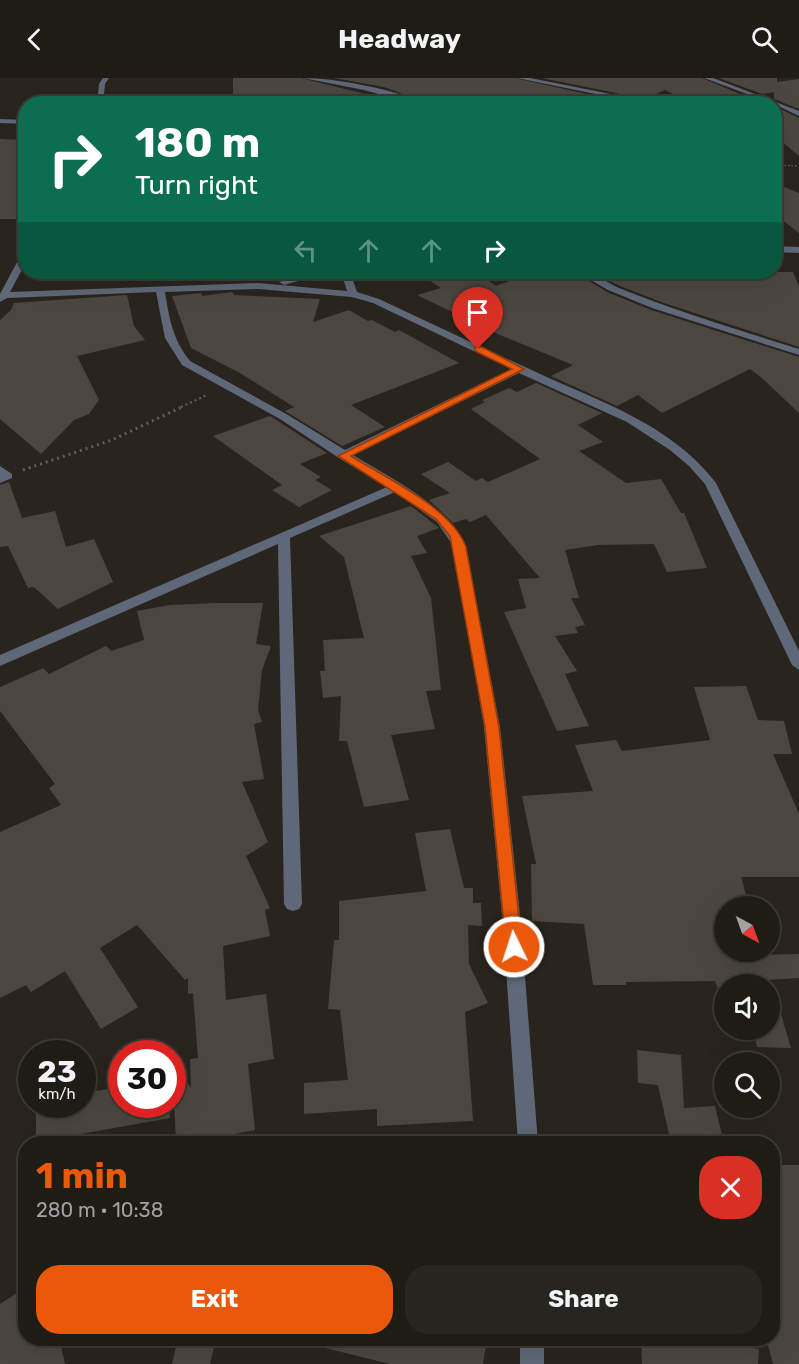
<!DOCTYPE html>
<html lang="en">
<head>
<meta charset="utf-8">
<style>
  body { margin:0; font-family:Rubik,sans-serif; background:#27251f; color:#f1f3f6; height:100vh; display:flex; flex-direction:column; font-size:22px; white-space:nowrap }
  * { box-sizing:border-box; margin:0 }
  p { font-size:20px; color:#a1a1a1 }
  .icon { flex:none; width:33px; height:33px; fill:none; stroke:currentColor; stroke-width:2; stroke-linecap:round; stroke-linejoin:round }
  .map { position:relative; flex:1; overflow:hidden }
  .details { position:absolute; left:18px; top:1058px; width:762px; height:210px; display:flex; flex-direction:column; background:#1f1c16; border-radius:24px; box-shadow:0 6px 24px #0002,0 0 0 2px #3c3a35 }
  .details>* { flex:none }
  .banner { position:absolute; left:18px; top:18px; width:764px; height:183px; border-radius:24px; box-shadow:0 6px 24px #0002,0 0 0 2px #3c3a35; background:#0b6e4f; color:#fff; overflow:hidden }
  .needle { width:39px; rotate:139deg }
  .tools { position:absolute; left:714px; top:818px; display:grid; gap:12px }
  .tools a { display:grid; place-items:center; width:66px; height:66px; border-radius:50%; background:#1f1c16; box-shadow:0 6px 24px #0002,0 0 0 2px #3c3a35; font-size:30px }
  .speed { position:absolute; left:18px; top:962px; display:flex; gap:12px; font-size:30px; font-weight:700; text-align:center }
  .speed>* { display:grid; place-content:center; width:78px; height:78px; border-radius:50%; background:#1f1c16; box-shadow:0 6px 24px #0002,0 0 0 2px #3c3a35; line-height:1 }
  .speed small { font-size:15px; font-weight:400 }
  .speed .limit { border:9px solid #d22; background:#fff; color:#111 }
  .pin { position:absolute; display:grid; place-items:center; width:51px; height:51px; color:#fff; margin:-62px -26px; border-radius:50% 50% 50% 0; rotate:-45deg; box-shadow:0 0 6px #0007 }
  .pin .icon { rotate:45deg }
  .me { position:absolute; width:66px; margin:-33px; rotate:356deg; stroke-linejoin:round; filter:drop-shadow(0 0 4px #0008) }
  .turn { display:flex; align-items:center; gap:21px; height:126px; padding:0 18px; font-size:27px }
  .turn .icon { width:78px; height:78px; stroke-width:2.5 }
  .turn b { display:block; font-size:42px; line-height:51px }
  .lanes { display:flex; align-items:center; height:57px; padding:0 18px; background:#0003; justify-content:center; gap:30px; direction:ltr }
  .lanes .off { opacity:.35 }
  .round { display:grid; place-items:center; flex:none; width:63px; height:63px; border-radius:24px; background:#27251f }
  .headline { display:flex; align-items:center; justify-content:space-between; height:102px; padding:0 18px }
  h1 { font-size:36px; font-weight:700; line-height:45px; color:#ea580c }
  .primary-button { display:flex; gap:12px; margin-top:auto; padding:12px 18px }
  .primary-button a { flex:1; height:69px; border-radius:24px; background:#ea580c; color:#fff; font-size:24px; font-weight:700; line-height:69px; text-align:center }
  .primary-button a+a { background:#27251f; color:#f1f3f6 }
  header { display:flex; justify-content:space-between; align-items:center; height:78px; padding:0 18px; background:#1f1c16; font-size:27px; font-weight:700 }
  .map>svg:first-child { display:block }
  .building { fill:#4b4740 }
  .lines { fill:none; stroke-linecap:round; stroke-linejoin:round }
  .path-far2 { stroke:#615e58; stroke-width:1.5; stroke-dasharray:1.5 2; stroke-linecap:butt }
  .path-far1 { stroke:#615e58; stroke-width:2; stroke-dasharray:2 3; stroke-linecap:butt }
  .path { stroke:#615e58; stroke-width:3; stroke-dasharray:2 4; stroke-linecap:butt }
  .minor { fill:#5f6878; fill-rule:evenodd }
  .route { fill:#ea580c; stroke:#983908; stroke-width:1.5 }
</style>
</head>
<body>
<header><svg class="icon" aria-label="back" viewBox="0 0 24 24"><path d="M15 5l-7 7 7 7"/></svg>Headway<svg class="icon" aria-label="search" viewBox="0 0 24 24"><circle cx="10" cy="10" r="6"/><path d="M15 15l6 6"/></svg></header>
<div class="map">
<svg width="799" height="1286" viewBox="0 0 799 1286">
  <rect width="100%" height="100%" fill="#29251e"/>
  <g class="building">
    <polygon points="233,0 301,0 405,26 270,26 277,22 233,20"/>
    <polygon points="334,0 515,0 631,26 599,23 593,26 546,25 519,17 500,26 429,26 384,9"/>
    <polygon points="542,0 702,0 747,19 693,26 665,12 645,21"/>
    <polygon points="719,0 777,0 777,4 799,1 799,31 774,21 774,14 762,16"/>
    <polygon points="774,28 799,40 799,78 774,57"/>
    <polygon points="0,61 26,62 26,132 21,141 0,141"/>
    <polygon points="774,105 799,115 799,155 774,136"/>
    <polygon points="461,194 475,194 496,208 534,194 575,194 607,214 651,232 799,279 799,335 763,301 750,291 662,335 638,317 617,328 551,298 573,287 500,257 417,217 441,210 429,202"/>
    <polygon points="591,194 793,194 799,209 799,269 664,225 620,208"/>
    <polygon points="232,214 234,217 320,221 313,244 349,232 368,243 372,242 395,254 399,252 459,285 351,327 385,349 342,368 285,333 294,329 240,295 191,270 172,218 201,215 202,218"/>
    <polygon points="127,217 134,248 145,262 77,278 99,322 89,336 74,342 41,376 0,341 0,242 11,232 14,225"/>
    <polygon points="536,305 602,335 578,347 603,364 579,373 626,405 661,401 681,435 684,435 707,490 667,494 654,466 598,467 565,472 579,520 571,520 585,547 575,549 578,555 555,558 577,593 565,596 589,648 557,653 504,534 526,530 518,501 540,500 486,437 470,444 466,441 453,445 429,422 450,415 421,396 448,384 476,403 482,400 488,404 540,381 471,331 485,324 482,322 509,310 517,314"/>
    <polygon points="270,338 327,375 300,386 321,399 315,402 332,412 299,429 272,412 282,407 213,358"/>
    <polygon points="9,404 22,440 55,433 66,469 94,461 113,504 58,531 34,509 28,510 8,468 0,469 0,407"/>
    <polygon points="411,428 439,450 417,458 427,475 411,478 431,520 441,612 426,613 435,651 391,657 409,722 364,729 347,663 339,663 341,618 323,620 320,593 325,593 323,562 364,560 344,479 319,458"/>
    <polygon points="216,525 263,525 256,566 271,568 262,592 258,632 262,644 254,646 264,701 242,704 268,764 246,778 270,830 265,832 270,858 223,868 226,922 266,916 274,981 248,986 255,1052 188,1065 176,1065 172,982 191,1010 190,981 198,980 193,915 188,916 188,900 185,902 137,847 100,870 138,929 101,951 65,893 31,914 26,907 0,920 0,754 61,727 49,710 55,706 0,633 0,609 43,590 49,596 106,568 111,573 144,562 137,533 170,527"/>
    <polygon points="746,608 758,642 784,643 792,676 773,676 799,736 799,799 741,799 749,828 724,828 724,873 754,873 756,877 799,876 799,900 767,902 769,906 724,906 723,923 715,903 626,904 626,907 593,907 584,846 532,843 531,786 536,786 522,718 593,713 575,667 616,662 622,673 710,662 694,609"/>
    <polygon points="450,751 464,810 473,810 473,825 481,825 482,848 468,847 469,886 488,925 465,934 473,1043 377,1048 377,1031 304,1036 304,1005 348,1002 340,932 328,931 334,862 339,862 339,823 426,813 415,755"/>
    <polygon points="770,907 779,929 791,970 757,969 753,951 770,951"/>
    <polygon points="637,972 681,977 684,1030 715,1028 724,1065 671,1065 658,1007 638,1005"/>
    <polygon points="122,1009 122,1026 169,1026 170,1040 36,1064 36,1026 82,1026 82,1015"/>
    <polygon points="772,1087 799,1087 799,1286 773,1286 766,1260 772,1260"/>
    <polygon points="19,1214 26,1244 26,1260 59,1260 65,1286 0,1286 0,1226"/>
    <polygon points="178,1260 216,1260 210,1286 172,1286"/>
    <polygon points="322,1260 487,1260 483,1286 390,1286 321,1269"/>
    <polygon points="641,1260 678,1260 759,1271 758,1286 642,1286"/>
  </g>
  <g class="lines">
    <polyline class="path-far2" points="774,87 799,88"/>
    <polyline class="path-far1" points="181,329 207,317"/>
    <polyline class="path" points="23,392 112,362 184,328"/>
    <g class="minor">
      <polygon points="103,0 109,0 105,6 103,26 97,26 99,6"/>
      <path d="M303,0C337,0 396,12 427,26H415L364,12Z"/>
      <polygon points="517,0 530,0 661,26 645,26"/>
      <polygon points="704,0 713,0 799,33 799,38 774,26"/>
      <polygon points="0,41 26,42 26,46 0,45"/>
      <polygon points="774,168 799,169 799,175 774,174"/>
      <path d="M26,172V184L10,214L258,205L347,213L341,194H350L357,214L379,221C432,246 485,271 538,295C601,324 672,347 716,405L799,573V592L792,587L705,406L689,388L670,372L627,344L519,295L353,377C393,402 445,425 466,469L500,649L521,847L538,1065H518L503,847L484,649L454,469L437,444L395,414L290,460L302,826L299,831L293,833L287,831L284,826L278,466L0,588V577L387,409L339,380L280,341L182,287L165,260L156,214L7,220L0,224V216L22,175ZM258,211L352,219L373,225L511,291L345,372L288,337L190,283C173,262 169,240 165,214Z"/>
      <polygon points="316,194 330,194 284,207 279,204"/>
      <path d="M577,194C593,192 605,204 619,210C678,234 739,252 799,271V277L652,230L608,212Z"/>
      <polygon points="0,388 12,396 12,400 0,405"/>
      <rect x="520" y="1260" width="24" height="26"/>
    </g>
  </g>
  <path class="route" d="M475,269H482L524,291L351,378C386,400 452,430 466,469L499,649L522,869L520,874L514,876L508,874L506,869L485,649L450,458L436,441L338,378L512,291L475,273Z"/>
</svg>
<div class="tools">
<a><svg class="needle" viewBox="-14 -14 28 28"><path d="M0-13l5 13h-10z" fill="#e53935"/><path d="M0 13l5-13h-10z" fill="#a1a1a1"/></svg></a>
<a><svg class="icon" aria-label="sound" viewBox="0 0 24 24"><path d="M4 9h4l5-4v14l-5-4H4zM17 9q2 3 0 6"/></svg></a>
<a><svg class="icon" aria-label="search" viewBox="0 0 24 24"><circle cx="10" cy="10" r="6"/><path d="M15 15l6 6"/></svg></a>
</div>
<div class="speed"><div>23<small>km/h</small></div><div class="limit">30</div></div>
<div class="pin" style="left:478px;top:271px;background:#d93025"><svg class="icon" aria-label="arrive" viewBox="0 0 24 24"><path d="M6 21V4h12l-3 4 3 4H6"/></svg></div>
<svg class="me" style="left:514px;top:869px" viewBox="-20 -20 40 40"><circle r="17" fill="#ea580c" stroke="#fff" stroke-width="3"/><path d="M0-11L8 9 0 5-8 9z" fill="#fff"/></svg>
<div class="banner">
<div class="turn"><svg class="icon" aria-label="right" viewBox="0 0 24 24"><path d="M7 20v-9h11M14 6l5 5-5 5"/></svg><div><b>180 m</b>Turn right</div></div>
<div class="lanes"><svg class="icon off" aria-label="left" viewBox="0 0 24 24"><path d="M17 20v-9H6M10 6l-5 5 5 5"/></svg><svg class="icon off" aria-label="ahead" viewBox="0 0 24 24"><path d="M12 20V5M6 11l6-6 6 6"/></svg><svg class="icon off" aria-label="ahead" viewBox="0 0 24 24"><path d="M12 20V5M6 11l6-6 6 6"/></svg><svg class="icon" aria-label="right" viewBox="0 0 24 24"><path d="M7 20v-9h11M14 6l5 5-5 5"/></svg></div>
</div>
<section class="details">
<div class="headline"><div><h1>1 min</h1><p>280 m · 10:38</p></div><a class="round" style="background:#d93025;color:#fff"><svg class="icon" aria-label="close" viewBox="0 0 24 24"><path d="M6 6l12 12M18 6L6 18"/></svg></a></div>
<div class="primary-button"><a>Exit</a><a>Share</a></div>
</section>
</div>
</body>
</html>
